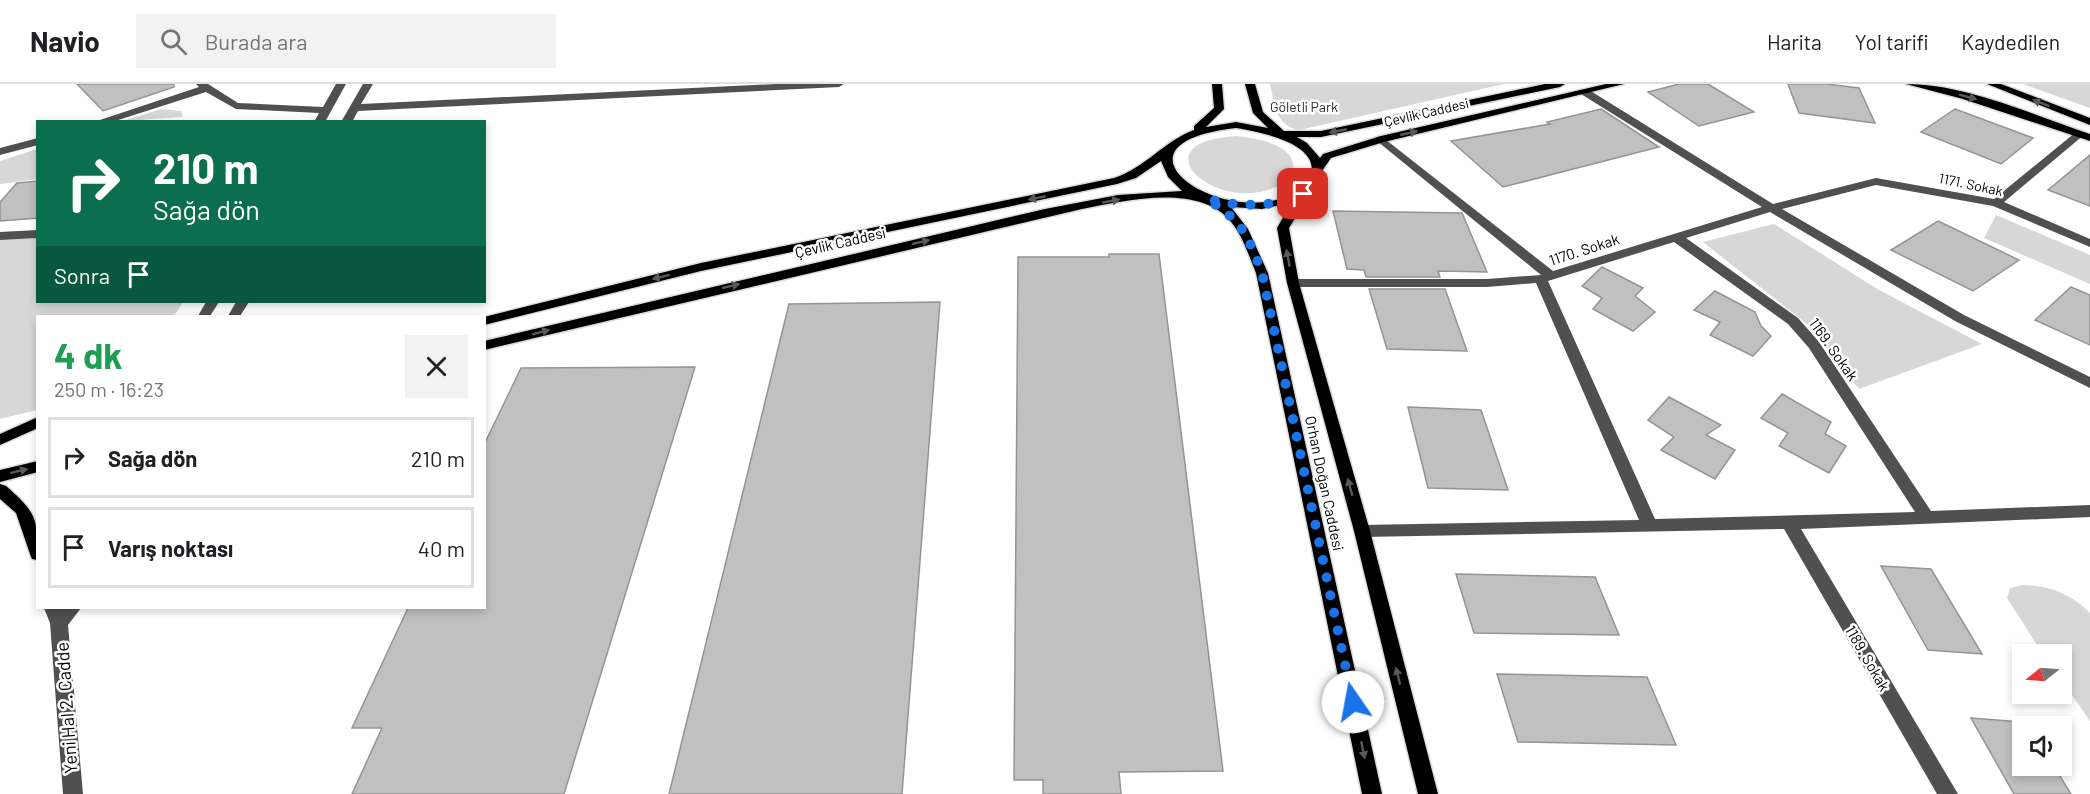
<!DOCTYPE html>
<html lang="tr">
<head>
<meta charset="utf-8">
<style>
  body { margin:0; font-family:Barlow,sans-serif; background:#f2f2f2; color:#202124; height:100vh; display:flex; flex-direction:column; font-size:22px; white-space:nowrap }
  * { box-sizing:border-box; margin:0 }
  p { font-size:20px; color:#757577 }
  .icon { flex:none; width:33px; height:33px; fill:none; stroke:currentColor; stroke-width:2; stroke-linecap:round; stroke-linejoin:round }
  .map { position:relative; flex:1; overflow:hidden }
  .sheet { position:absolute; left:36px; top:231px; width:450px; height:294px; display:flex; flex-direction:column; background:#fff; border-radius:0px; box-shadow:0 3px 9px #0003 }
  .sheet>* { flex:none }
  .top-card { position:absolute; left:36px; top:36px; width:450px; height:183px; border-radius:0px; box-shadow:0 3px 9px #0003; background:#0b6e4f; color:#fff; overflow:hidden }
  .needle { width:39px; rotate:253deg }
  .controls { position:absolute; left:2012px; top:560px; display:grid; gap:12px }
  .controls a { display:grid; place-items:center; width:60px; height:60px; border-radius:0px; background:#fff; box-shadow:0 3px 9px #0003; font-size:30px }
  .pin { position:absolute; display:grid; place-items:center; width:51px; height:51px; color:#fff; margin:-26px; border-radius:12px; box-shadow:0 3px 9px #0006 }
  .me { position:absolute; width:66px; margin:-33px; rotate:348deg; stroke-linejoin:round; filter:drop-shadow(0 0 4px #0008) }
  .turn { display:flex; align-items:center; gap:21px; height:126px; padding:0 18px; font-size:27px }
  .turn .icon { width:78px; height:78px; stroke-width:2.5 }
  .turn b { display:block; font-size:42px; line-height:51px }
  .then { display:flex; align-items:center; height:57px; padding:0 18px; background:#0003; gap:12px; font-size:22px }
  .round { display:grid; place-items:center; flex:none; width:63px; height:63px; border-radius:0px; background:#f2f2f2 }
  .headline { display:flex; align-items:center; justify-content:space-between; height:102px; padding:0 18px }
  h1 { font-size:36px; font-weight:700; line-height:45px; color:#1e9e55 }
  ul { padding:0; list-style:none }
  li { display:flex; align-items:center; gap:18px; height:81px; margin:0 12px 9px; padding:0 6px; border:3px solid #e0e0e0; border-radius:0px }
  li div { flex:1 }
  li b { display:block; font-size:22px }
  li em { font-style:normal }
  header { display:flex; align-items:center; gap:36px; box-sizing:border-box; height:84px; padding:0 30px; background:#fff; border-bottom:2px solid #e0e0e0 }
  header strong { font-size:28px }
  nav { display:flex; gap:33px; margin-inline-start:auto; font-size:21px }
  .search { width:420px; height:54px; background:#f2f2f2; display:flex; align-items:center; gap:15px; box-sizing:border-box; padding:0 21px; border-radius:0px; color:#757577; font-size:22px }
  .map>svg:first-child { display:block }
  .green { fill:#d7d7d7 }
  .building { fill:#c0c0c0; stroke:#949494; stroke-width:1.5 }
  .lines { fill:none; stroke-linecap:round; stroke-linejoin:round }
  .major-casing { stroke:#dbdbdb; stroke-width:3 }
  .minor { fill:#505050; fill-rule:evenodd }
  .major { fill:#000; fill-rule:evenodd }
  .oneway { fill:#595959 }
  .route { stroke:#1a73e8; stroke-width:10; stroke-dasharray:0 18 }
  .labels { text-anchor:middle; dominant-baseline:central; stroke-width:5; stroke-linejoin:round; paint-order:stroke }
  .far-park-label { font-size:14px; fill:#2e2e2e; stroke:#fff }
  .far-street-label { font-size:14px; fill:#000; stroke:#fff }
  .street-label { font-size:15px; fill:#000; stroke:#fff }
  .near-street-label { font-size:18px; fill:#000; stroke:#fff }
</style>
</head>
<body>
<header>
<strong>Navio</strong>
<div class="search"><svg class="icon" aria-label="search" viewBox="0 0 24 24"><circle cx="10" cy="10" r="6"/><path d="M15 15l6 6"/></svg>Burada ara</div>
<nav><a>Harita</a><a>Yol tarifi</a><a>Kaydedilen</a></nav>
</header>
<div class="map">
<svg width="2090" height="710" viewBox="0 0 2090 710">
  <rect width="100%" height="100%" fill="#fff"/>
  <g class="green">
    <path d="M1270,0H1504L1299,46C1275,41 1275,21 1270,0Z"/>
    <polygon points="2023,0 2090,0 2090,24"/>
    <polygon points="161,25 181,27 183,33 123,37"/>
    <path d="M1237,52C1254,54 1298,60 1293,87C1290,96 1282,101 1273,104C1214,129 1136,58 1237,52Z"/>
    <polygon points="37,65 37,95 0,100 0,77"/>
    <polygon points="1996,131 2090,171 2090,200 1984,154"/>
    <polygon points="1774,140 1879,206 1982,260 1859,305 1807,240 1703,158"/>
    <polygon points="37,154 38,218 183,218 174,232 38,232 37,326 0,335 0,156"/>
    <path d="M2022,501C2048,501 2072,510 2090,529V637L2061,595V570H2043L2007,514L2010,504Z"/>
  </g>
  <g class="building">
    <polygon points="77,0 174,0 174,3 103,27"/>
    <polygon points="1679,0 1708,0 1754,28 1699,42 1648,8"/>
    <polygon points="1788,0 1827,0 1859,4 1875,39 1799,29"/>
    <polygon points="1601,25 1659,63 1503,103 1451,57 1550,40 1547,38"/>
    <polygon points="1955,25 2033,54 2001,80 1921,48"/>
    <polygon points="2090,71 2090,122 2048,106"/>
    <polygon points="38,97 38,134 0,137 0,118 17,99"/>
    <polygon points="1333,127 1462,129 1487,188 1438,187 1440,193 1366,193 1364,186 1347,185"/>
    <polygon points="1938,137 2019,176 1973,207 1891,166"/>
    <polygon points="1109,170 1159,170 1223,687 1119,688 1121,710 1043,710 1043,696 1014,696 1018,173 1109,173"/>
    <polygon points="1602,183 1643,204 1635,212 1655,228 1633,247 1593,225 1602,214 1582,202"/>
    <polygon points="2071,203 2090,211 2090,261 2035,236"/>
    <polygon points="1369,205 1445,205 1467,267 1387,265"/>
    <polygon points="1715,207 1755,228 1761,242 1771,252 1753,272 1710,251 1720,238 1694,226"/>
    <polygon points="940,218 902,710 669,710 789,220"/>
    <polygon points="695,283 564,710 352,710 382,644 352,644 408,524 484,524 484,361 521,284"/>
    <polygon points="1782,310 1831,338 1825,350 1846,362 1829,389 1779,362 1788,349 1761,334"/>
    <polygon points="1669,313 1721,341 1706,351 1735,366 1715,395 1661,366 1674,353 1648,336"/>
    <polygon points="1408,323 1481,326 1508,406 1428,404"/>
    <polygon points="1881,482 1931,485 1982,570 1928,566"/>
    <polygon points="1456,490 1595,493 1619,551 1474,549"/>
    <polygon points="1497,590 1647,593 1676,661 1518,658"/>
    <polygon points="1971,634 2022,638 2022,681 2053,681 2071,710 2014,710"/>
  </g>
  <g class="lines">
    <defs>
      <g id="major">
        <path d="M1212,0H1222L1224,25L1206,43L1236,38L1268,44L1253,29L1245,0H1255L1263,28L1284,47H1321L1545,0H1565L1560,3L1321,53H1297L1307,59L1320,74L1323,70L1381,52L1606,0H1624L1384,58L1331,74L1322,87L1319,100L1309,111L1289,144L1299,199L1370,447L1438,710H1418L1354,447L1287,199L1277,144L1292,118L1262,125L1231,123L1248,145L1268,189L1382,710H1362L1256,189C1249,172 1243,153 1232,139C1200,98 1125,117 1082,125L484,266V257L1045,125L1118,111L1182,107L1168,93L1161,77L1136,94L1117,100L701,187L484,241V233L701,179L1114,94C1145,84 1164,57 1194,46V42L1214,24ZM1236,44C1261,48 1331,61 1307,100C1243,159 1085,61 1236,44Z"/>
        <path d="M1906,0C1966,0 2033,31 2090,50V57L1963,15Z"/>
        <polygon points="1987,0 2001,0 2090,34 2090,41"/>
        <polygon points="38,333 38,344 0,361 0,350"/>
        <polygon points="38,377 38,388 0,398 0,386"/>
        <path d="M0,400L6,402C37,429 38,435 38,476L32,475L30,470L16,429L0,415Z"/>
      </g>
    </defs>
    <use href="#major" class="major-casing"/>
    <g class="minor">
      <polygon points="196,0 208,0 238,19 323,23 336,0 346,0 325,38 314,38 319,29 236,25 206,8 112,38 94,38 199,3"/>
      <polygon points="363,0 373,0 361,20 776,0 844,0 839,3 358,27 352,38 341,38"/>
      <path d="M1581,6H1589L1773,120L1876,94L1994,115L2076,48L2085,50L2004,118L2090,155V163L1993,122L1876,101L1782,125L1964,231L2090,293V304L1955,237L1770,128L1686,154L1798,234L1819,258L1931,427L2090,421V433L1801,445L1958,710H1937L1784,445L1362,453L1356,451L1354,447L1356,443L1362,441L1639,436L1536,199L1487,203H1293L1287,199L1293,195H1487L1541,191L1377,57V53L1381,52L1553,187L1762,123L1581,10ZM1674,158L1788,240L1809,264L1915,428L1655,435L1548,197Z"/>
      <polygon points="38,54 38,61 0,71 0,64"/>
      <polygon points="38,146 38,154 0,156 0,148"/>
      <polygon points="206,218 219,218 210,232 198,232"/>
      <polygon points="236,218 249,218 240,232 228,232"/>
      <polygon points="44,524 81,524 68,541 83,710 63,710 50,539"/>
    </g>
    <use href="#major" class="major"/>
  </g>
  <defs><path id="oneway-solid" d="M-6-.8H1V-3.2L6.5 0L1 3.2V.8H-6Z" transform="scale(1.5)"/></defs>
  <g class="oneway">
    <use href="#oneway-solid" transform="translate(1968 13) rotate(15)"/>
    <use href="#oneway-solid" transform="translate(2041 19) rotate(-159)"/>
    <use href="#oneway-solid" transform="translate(1338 47) rotate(169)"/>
    <use href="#oneway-solid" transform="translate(1409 49) rotate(-13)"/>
    <use href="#oneway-solid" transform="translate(1037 114) rotate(168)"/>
    <use href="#oneway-solid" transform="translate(1111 117) rotate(-10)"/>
    <use href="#oneway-solid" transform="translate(921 158) rotate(-13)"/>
    <use href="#oneway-solid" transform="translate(1288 174) rotate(-101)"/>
    <use href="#oneway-solid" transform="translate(661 193) rotate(166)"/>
    <use href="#oneway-solid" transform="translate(731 202) rotate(-13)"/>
    <use href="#oneway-solid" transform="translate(541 248) rotate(-15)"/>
    <use href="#oneway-solid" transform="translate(19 387) rotate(-14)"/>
    <use href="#oneway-solid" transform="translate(1350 403) rotate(-105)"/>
    <use href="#oneway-solid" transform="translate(1398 592) rotate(-104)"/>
    <use href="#oneway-solid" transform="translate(1363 666) rotate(78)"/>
  </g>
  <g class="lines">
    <path class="route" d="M1303,110C1270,124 1241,123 1207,115C1243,138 1247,150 1262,189L1353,618"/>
  </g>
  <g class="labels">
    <g class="far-park-label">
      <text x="1304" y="22">Göletli Park</text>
    </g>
    <g class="far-street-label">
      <text transform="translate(1426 28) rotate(-13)">Çevlik Caddesi</text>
      <text transform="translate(1971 100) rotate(12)">1171. Sokak</text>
    </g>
    <g class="street-label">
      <text transform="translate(840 158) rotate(-13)">Çevlik Caddesi</text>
      <text transform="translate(1584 165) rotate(-18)">1170. Sokak</text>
      <text transform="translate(1834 265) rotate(55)">1169. Sokak</text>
      <text transform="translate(1325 399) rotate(78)">Orhan Doğan Caddesi</text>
      <text transform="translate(1868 574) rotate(60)">1189. Sokak</text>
    </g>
    <g class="near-street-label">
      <text transform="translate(66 624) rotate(-94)">Yeni Hal 2. Cadde</text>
    </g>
  </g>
</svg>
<div class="controls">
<a><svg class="needle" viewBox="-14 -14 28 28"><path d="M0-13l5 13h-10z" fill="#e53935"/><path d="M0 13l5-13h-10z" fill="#757577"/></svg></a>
<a><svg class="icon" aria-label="sound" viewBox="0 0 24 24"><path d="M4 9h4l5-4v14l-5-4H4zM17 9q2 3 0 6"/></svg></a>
</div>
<div class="pin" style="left:1303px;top:110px;background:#d93025"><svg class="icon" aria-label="arrive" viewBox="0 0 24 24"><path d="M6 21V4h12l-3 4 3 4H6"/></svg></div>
<svg class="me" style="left:1353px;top:618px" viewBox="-20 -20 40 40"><circle r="19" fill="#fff"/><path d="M0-13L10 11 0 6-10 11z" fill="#1a73e8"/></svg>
<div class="top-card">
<div class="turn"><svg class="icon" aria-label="right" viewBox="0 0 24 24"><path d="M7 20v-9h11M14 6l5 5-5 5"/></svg><div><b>210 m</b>Sağa dön</div></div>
<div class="then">Sonra<svg class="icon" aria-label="arrive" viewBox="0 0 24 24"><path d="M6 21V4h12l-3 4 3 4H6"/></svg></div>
</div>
<section class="sheet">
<div class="headline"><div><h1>4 dk</h1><p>250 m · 16:23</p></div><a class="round"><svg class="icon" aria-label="close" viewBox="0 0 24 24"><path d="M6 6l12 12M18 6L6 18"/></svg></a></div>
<ul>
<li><svg class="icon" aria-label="right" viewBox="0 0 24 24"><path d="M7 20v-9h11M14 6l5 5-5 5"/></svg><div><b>Sağa dön</b></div><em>210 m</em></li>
<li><svg class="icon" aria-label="arrive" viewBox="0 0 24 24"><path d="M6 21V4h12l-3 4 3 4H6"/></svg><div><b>Varış noktası</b></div><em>40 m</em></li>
</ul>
</section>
</div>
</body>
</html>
